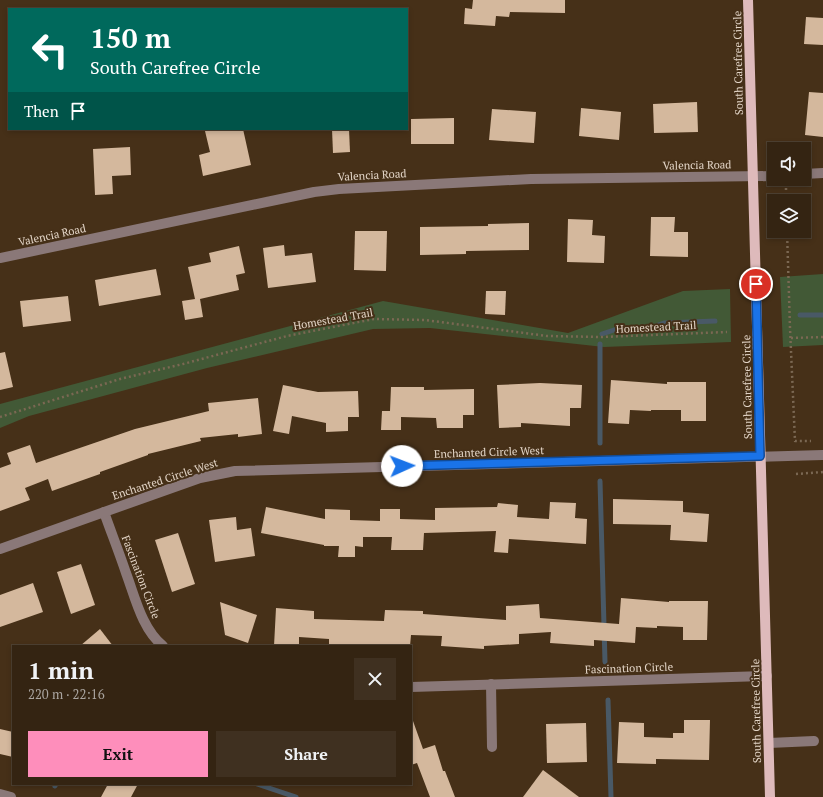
<!DOCTYPE html>
<html lang="en">
<head>
<meta charset="utf-8">
<style>
  body { margin:0; font-family:"PT Serif",serif; background:#3f3020; color:#f1f3f6; height:100vh; display:flex; flex-direction:column; font-size:15px; white-space:nowrap }
  * { box-sizing:border-box; margin:0 }
  p { font-size:13px; color:#a9a49f }
  .icon { flex:none; width:22px; height:22px; fill:none; stroke:currentColor; stroke-width:2; stroke-linecap:round; stroke-linejoin:round }
  .map { position:relative; flex:1; overflow:hidden }
  .details { position:absolute; left:12px; top:645px; width:400px; height:140px; display:flex; flex-direction:column; background:#342412; border-radius:0px; box-shadow:0 2px 6px #0003,0 0 0 1px #4e4132 }
  .details>* { flex:none }
  .guide { position:absolute; left:8px; top:8px; width:400px; height:122px; border-radius:0px; box-shadow:0 2px 6px #0003,0 0 0 1px #4e4132; background:#00695c; color:#fff; overflow:hidden }
  .tools { position:absolute; left:767px; top:142px; display:grid; gap:8px }
  .tools a { display:grid; place-items:center; width:44px; height:44px; border-radius:0px; background:#342412; box-shadow:0 2px 6px #0003,0 0 0 1px #4e4132; font-size:20px }
  .pin { position:absolute; display:grid; place-items:center; width:34px; height:34px; color:#fff; margin:-17px; border:2px solid #fff; border-radius:50%; box-shadow:0 1px 4px #0007 }
  .me { position:absolute; width:44px; margin:-22px; rotate:88deg; stroke-linejoin:round; filter:drop-shadow(0 0 3px #0008) }
  .turn { display:flex; align-items:center; gap:14px; height:84px; padding:0 16px; font-size:18px }
  .turn .icon { width:52px; height:52px; stroke-width:2.5 }
  .turn b { display:block; font-size:28px; line-height:34px }
  .then { display:flex; align-items:center; height:38px; padding:0 16px; background:#0003; gap:8px; font-size:15px }
  .round { display:grid; place-items:center; flex:none; width:42px; height:42px; border-radius:0px; background:#3f3020 }
  .summary { display:flex; align-items:center; justify-content:space-between; height:68px; padding:0 16px }
  h1 { font-size:24px; font-weight:700; line-height:30px }
  .action { display:flex; gap:8px; margin-top:auto; padding:8px 16px }
  .action a { flex:1; height:46px; border-radius:0px; background:#fe8ebb; color:#111; font-size:16px; font-weight:700; line-height:46px; text-align:center }
  .action a+a { background:#3f3020; color:#f1f3f6 }
  .map>svg:first-child { display:block }
  .green { fill:#425936 }
  .lines { fill:none; stroke-linecap:round; stroke-linejoin:round }
  .stream { stroke:#495966; stroke-width:5 }
  .building { fill:#d4b89d }
  .path { stroke:#7b6853; stroke-width:2.5; stroke-dasharray:2 3; stroke-linecap:butt }
  .minor { stroke:#8a7878; stroke-width:10 }
  .major { stroke:#debabb; stroke-width:10 }
  .route-casing { stroke:#114b97; stroke-width:10 }
  .route { stroke:#1a73e8; stroke-width:7 }
  .labels { text-anchor:middle; dominant-baseline:central; stroke-width:4; stroke-linejoin:round; paint-order:stroke }
  .street-label { font-size:11px; fill:#e2d4c6; stroke:#463018 }
</style>
</head>
<body>
<div class="map">
<svg width="823" height="797" viewBox="0 0 823 797">
  <rect width="100%" height="100%" fill="#463018"/>
  <g class="green">
    <polygon points="823,274 823,345 783,347 780,277"/>
    <polygon points="730,289 731,342 604,347 430,328 373,329 207,368 29,416 0,428 0,404 383,301 568,333 683,291"/>
  </g>
  <g class="lines">
    <g class="stream">
      <polyline points="800,315 823,315"/>
      <polyline points="602,334 614,330 650,328 664,323 715,321"/>
      <polyline points="600,443 600,344"/>
      <polyline points="600,481 605,662"/>
      <polyline points="608,700 611,797"/>
      <polyline points="257,784 296,797"/>
      <polyline points="55,786 56,784"/>
    </g>
  </g>
  <g class="building">
    <polygon points="473,0 565,0 565,13 510,12 509,17 496,16 495,26 464,24 465,8 472,9"/>
    <polygon points="806,17 823,18 823,45 804,44"/>
    <polygon points="809,92 823,93 823,137 805,135"/>
    <polygon points="697,102 698,132 654,133 653,104"/>
    <polygon points="581,108 621,112 619,140 579,136"/>
    <polygon points="492,109 536,112 534,143 489,140"/>
    <polygon points="454,118 454,144 411,144 411,119"/>
    <polygon points="212,129 243,129 251,165 203,176 199,155 210,152 205,131"/>
    <polygon points="332,129 349,129 350,152 333,153"/>
    <polygon points="130,147 131,175 112,176 113,194 95,195 93,149"/>
    <polygon points="651,217 675,217 674,232 688,232 688,257 650,256"/>
    <polygon points="568,219 593,220 592,235 605,236 604,263 567,262"/>
    <polygon points="529,223 529,250 466,251 466,254 420,255 420,227 488,226 488,224"/>
    <polygon points="355,231 387,231 386,271 354,270"/>
    <polygon points="284,245 285,256 312,253 316,282 268,288 263,248"/>
    <polygon points="239,246 245,273 236,275 239,290 200,299 203,317 185,320 182,301 195,299 188,267 211,262 209,253"/>
    <polygon points="156,269 161,295 99,306 95,280"/>
    <polygon points="486,291 506,291 505,315 485,314"/>
    <polygon points="68,296 71,321 23,327 20,301"/>
    <polygon points="5,352 13,387 0,390 0,353"/>
    <polygon points="611,380 667,384 667,382 706,382 706,421 681,421 681,410 651,410 651,411 630,410 629,424 608,423"/>
    <polygon points="540,383 582,385 581,408 570,408 570,426 521,423 521,427 499,428 497,385"/>
    <polygon points="283,385 318,392 358,391 359,417 348,417 348,431 326,432 326,423 292,416 289,434 273,431"/>
    <polygon points="391,387 424,387 424,390 474,389 474,415 463,415 463,428 437,428 436,418 401,417 401,430 381,430 382,411 390,411"/>
    <polygon points="258,398 262,434 238,437 238,434 200,438 201,441 148,454 148,455 100,472 100,474 52,491 48,479 25,488 30,500 0,511 0,468 11,464 7,453 30,445 36,463 135,429 209,411 208,403"/>
    <polygon points="613,499 683,501 683,512 709,514 707,542 670,540 671,525 613,524"/>
    <polygon points="550,502 576,503 575,518 587,519 586,544 509,539 508,553 494,552 496,531 424,533 423,550 391,550 392,537 363,537 363,547 355,546 355,557 338,557 339,546 324,546 324,545 261,533 266,507 325,519 325,509 350,510 350,520 380,521 380,509 400,509 400,519 435,520 435,508 497,507 498,503 518,505 517,517 549,519"/>
    <polygon points="236,517 237,530 251,528 255,556 215,562 209,520"/>
    <polygon points="178,533 195,584 172,592 155,540"/>
    <polygon points="81,564 95,605 71,614 57,572"/>
    <polygon points="33,583 43,612 0,627 0,595"/>
    <polygon points="621,598 669,602 669,601 708,601 707,640 683,640 683,627 657,626 657,628 636,627 635,643 594,640 594,646 550,643 551,632 519,634 519,644 484,646 484,649 441,646 442,636 411,635 410,646 329,646 329,639 299,637 299,646 274,646 276,608 314,611 314,619 384,621 385,610 423,611 423,614 506,620 506,606 539,604 540,618 619,624"/>
    <polygon points="220,602 257,615 248,643 225,635"/>
    <polygon points="100,629 113,646 80,646"/>
    <polygon points="684,720 710,720 709,760 656,759 656,764 617,763 619,722 644,723 644,737 673,738 673,733 684,733"/>
    <polygon points="411,721 413,721 423,749 435,745 443,771 445,771 455,797 430,797 417,763 411,765"/>
    <polygon points="586,723 587,762 547,763 546,724"/>
    <polygon points="0,729 13,732 13,757 0,754"/>
    <polygon points="543,770 579,797 523,797"/>
    <polygon points="108,784 138,784 131,797 101,797"/>
  </g>
  <g class="lines">
    <g class="path">
      <polyline points="786,188 786,201"/>
      <polyline points="787,231 790,328 795,441 811,441"/>
      <polyline points="791,338 823,337"/>
      <polyline points="0,417 120,379 183,364 287,336 374,319 425,320 547,336 602,337 727,332"/>
      <polyline points="796,474 823,472"/>
    </g>
    <g class="minor">
      <polyline points="804,174 823,173"/>
      <polyline points="0,258 314,192 339,189 531,179 774,176"/>
      <path d="M104,512C111,532 119,552 126,573C135,597 142,629 163,646"/>
      <polyline points="0,549 200,478 235,471 823,455"/>
      <polyline points="491,684 492,747"/>
      <polyline points="411,687 767,676"/>
      <polyline points="769,743 814,741"/>
      <polyline points="0,794 11,797"/>
    </g>
    <polyline class="major" points="748,0 770,797"/>
  </g>
  <g class="lines">
    <defs>
      <polyline id="route" points="402,466 760,456 756,284"/>
    </defs>
    <use href="#route" class="route-casing"/>
    <use href="#route" class="route"/>
  </g>
  <g class="labels">
    <g class="street-label">
      <text transform="translate(738 63) rotate(-91)">South Carefree Circle</text>
      <text transform="translate(697 165) rotate(-1)">Valencia Road</text>
      <text transform="translate(372 175) rotate(-3)">Valencia Road</text>
      <text transform="translate(52 235) rotate(-12)">Valencia Road</text>
      <text transform="translate(333 319) rotate(-10)">Homestead Trail</text>
      <text transform="translate(656 327) rotate(-3)">Homestead Trail</text>
      <text transform="translate(747 387) rotate(-91)">South Carefree Circle</text>
      <text transform="translate(489 452) rotate(-2)">Enchanted Circle West</text>
      <text transform="translate(165 479) rotate(-18)">Enchanted Circle West</text>
      <text transform="translate(141 577) rotate(69)">Fascination Circle</text>
      <text transform="translate(629 668) rotate(-2)">Fascination Circle</text>
      <text transform="translate(756 711) rotate(-91)">South Carefree Circle</text>
    </g>
  </g>
</svg>
<div class="tools">
<a><svg class="icon" aria-label="sound" viewBox="0 0 24 24"><path d="M4 9h4l5-4v14l-5-4H4zM17 9q2 3 0 6"/></svg></a>
<a><svg class="icon" aria-label="layers" viewBox="0 0 24 24"><path d="M12 4l9 5-9 5-9-5zM3 14l9 5 9-5"/></svg></a>
</div>
<div class="pin" style="left:756px;top:284px;background:#d93025"><svg class="icon" aria-label="arrive" viewBox="0 0 24 24"><path d="M6 21V4h12l-3 4 3 4H6"/></svg></div>
<svg class="me" style="left:402px;top:466px" viewBox="-20 -20 40 40"><circle r="19" fill="#fff"/><path d="M0-13L10 11 0 6-10 11z" fill="#1a73e8"/></svg>
<div class="guide">
<div class="turn"><svg class="icon" aria-label="left" viewBox="0 0 24 24"><path d="M17 20v-9H6M10 6l-5 5 5 5"/></svg><div><b>150 m</b>South Carefree Circle</div></div>
<div class="then">Then<svg class="icon" aria-label="arrive" viewBox="0 0 24 24"><path d="M6 21V4h12l-3 4 3 4H6"/></svg></div>
</div>
<section class="details">
<div class="summary"><div><h1>1 min</h1><p>220 m · 22:16</p></div><a class="round"><svg class="icon" aria-label="close" viewBox="0 0 24 24"><path d="M6 6l12 12M18 6L6 18"/></svg></a></div>
<div class="action"><a>Exit</a><a>Share</a></div>
</section>
</div>
</body>
</html>
